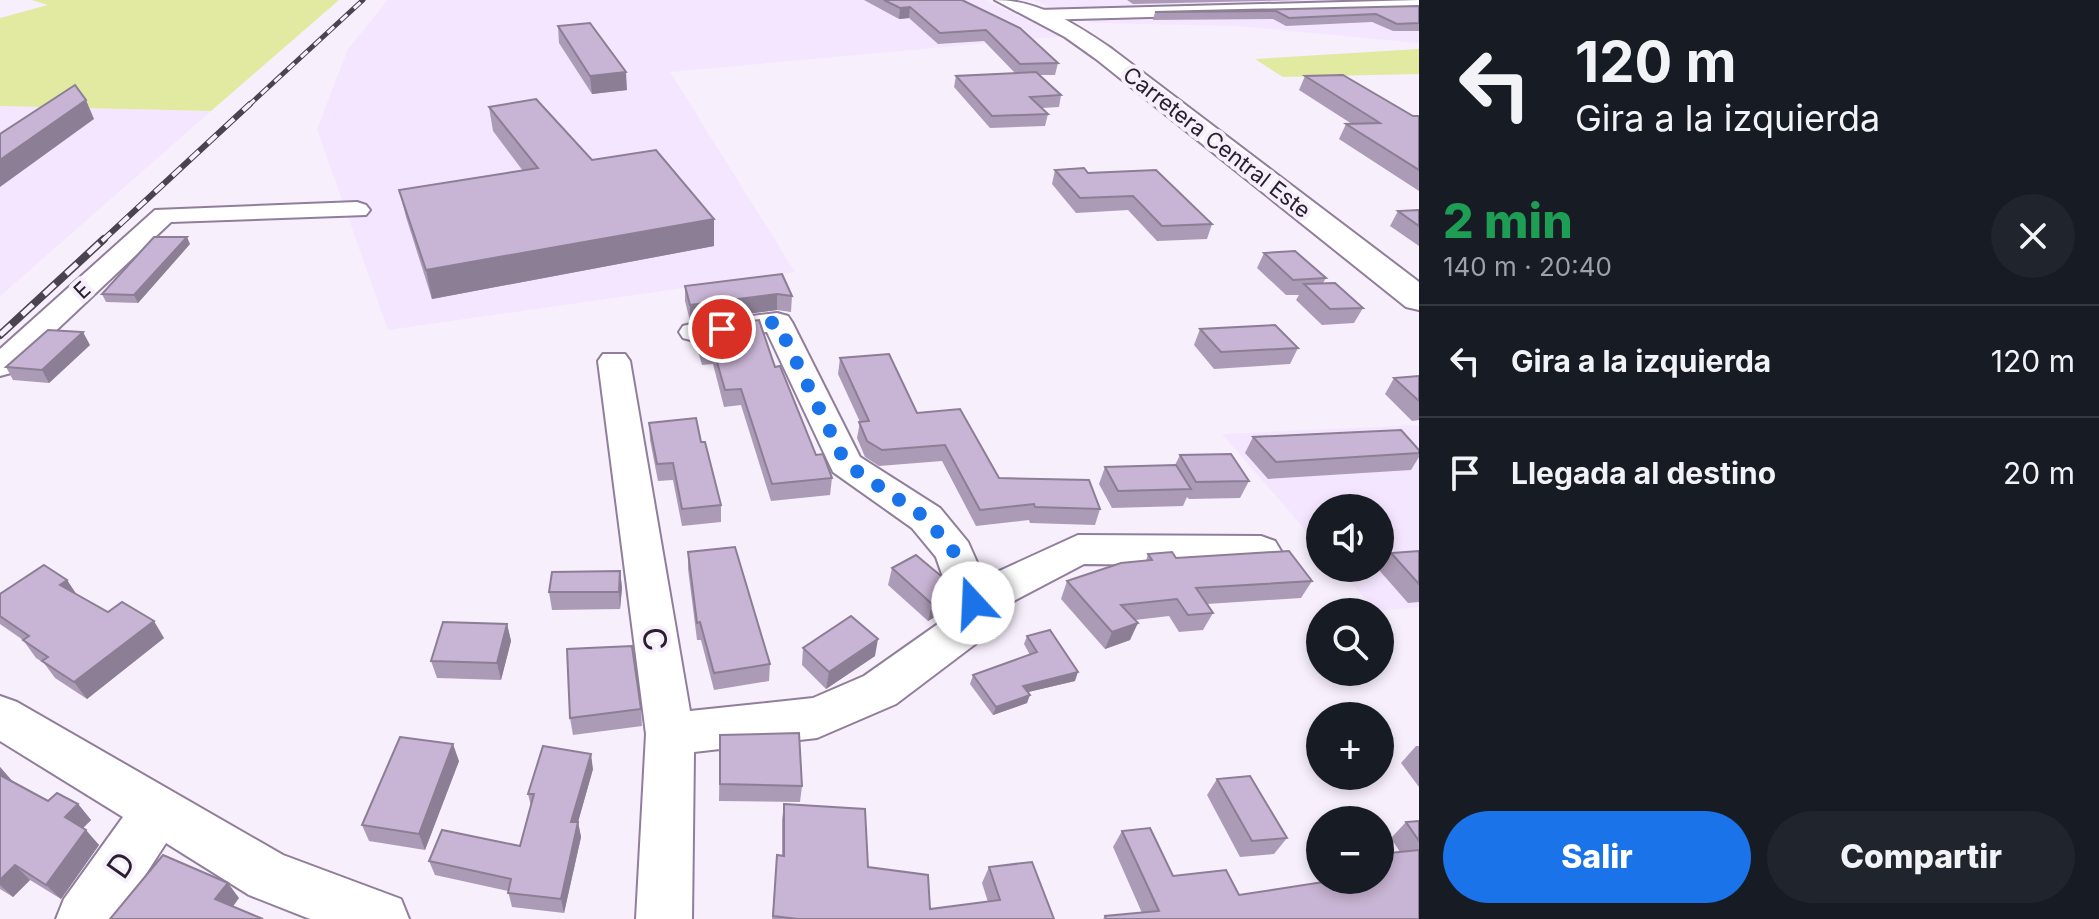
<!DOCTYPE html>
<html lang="es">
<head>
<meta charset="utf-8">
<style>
  body { margin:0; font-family:Inter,sans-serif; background:#20242c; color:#f1f3f6; height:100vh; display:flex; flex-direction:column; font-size:30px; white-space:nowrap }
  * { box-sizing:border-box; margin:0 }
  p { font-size:26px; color:#9ea1a6 }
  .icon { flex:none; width:44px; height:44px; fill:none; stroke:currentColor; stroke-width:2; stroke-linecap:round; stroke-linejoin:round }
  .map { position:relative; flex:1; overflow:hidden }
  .panel { display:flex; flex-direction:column; background:#171b24; width:680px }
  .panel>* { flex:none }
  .banner { background:#171b24; color:#f1f3f6; overflow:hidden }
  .buttons { position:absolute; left:1306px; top:494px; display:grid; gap:16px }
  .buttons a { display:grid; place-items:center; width:88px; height:88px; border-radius:50%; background:#171b24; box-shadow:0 4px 12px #0003; font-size:40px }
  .pin { position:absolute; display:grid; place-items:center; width:68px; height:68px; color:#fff; margin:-34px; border:4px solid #fff; border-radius:50%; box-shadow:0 2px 8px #0007 }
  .me { position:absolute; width:88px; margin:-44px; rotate:340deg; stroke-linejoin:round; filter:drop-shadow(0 0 6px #0008) }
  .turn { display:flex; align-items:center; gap:28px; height:168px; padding:0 24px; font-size:36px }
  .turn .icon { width:104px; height:104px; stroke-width:2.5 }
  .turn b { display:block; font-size:56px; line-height:68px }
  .round { display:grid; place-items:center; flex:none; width:84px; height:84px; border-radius:42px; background:#20242c }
  .headline { display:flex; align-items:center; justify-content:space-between; height:136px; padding:0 24px }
  h1 { font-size:48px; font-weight:800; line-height:60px; color:#1e9e55 }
  .action { display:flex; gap:16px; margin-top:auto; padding:16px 24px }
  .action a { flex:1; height:92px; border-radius:48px; background:#1a73e8; color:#fff; font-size:32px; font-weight:800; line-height:92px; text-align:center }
  .action a+a { background:#20242c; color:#f1f3f6 }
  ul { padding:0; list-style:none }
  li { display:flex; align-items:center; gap:24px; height:112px; padding:0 24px; border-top:2px solid #363941 }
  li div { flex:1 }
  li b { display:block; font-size:30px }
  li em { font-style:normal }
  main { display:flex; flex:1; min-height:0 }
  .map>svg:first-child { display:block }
  .built { fill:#f4e6fe }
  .green { fill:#e1eaa0 }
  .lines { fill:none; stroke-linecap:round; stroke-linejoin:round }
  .minor-casing { stroke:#907e9b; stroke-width:4 }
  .major-casing { stroke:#907e9b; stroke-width:4 }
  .minor { fill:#fff; fill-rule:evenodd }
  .major { fill:#fff; fill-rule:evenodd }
  .rail-far2-casing { stroke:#4b4450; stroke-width:5 }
  .rail-far1-casing { stroke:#4b4450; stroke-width:6 }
  .rail-casing { stroke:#4b4450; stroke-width:8 }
  .rail-far2 { stroke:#f7effc; stroke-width:3; stroke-dasharray:9; stroke-linecap:butt }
  .rail-far1 { stroke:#f7effc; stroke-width:4; stroke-dasharray:12; stroke-linecap:butt }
  .rail { stroke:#f7effc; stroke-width:5; stroke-dasharray:15; stroke-linecap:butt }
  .wall { fill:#ac9bb6 }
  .shaded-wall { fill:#8c7e94 }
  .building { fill:#c8b4d4; stroke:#8c7e94; stroke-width:2 }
  .route { stroke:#1a73e8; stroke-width:14; stroke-dasharray:0 25.2 }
  .labels { text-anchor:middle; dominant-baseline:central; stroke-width:8; stroke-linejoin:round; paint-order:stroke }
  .far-street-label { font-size:22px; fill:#28212d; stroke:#f7effc }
  .near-street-label { font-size:32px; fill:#28212d; stroke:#f7effc }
</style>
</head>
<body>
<main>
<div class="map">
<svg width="1419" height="919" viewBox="0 0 1419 919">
  <rect width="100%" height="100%" fill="#f7effc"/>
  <g class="built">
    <polygon points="388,0 984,0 1065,36 670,72 795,272 388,330 317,129 348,49"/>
    <polygon points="1033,0 1419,0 1419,43 1239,26 1093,23"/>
    <polygon points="0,106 211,111 0,296"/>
    <polygon points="1419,425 1419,607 1376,611 1338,568 1380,568 1380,508 1320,508 1320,547 1222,434"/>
  </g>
  <g class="green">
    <polygon points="32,0 339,0 211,111 0,106 0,18 48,5"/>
    <polygon points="1419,49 1419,74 1283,77 1255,59"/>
  </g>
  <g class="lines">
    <defs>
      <g id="minor">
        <polygon points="1419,0 1419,10 1037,20 1029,15 1037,10"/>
        <polygon points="357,202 366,205 370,210 366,215 171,222 11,373 0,376 0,349 155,210"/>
        <polygon points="777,313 788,316 792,322 860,457 940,508 968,542 984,578 1078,535 1261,536 1275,541 1281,551 1275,561 1261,566 1084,564 991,613 978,642 896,704 817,738 694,752 692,919 636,919 646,734 598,361 603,354 625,354 630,361 690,711 813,698 864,676 945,619 952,603 936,557 912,528 833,472 767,332 694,341 683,338 679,332 683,326 694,323"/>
        <polygon points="0,696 17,702 283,855 401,899 409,919 310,919 249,895 166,843 117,919 56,919 64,899 123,817 0,741"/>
      </g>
      <path id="major" d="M995,0C1039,0 1077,25 1112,49L1419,282V310L1406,307L1096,59L1065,37Z"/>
    </defs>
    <use href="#minor" class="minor-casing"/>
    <use href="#major" class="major-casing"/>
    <use href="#minor" class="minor"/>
    <use href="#major" class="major"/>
    <defs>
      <polyline id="rail-far2" points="248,106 363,0"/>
      <polyline id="rail-far1" points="102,241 250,104"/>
      <polyline id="rail" points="0,335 104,239"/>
    </defs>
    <use href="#rail-far2" class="rail-far2-casing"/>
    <use href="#rail-far1" class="rail-far1-casing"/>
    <use href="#rail" class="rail-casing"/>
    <use href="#rail-far2" class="rail-far2"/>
    <use href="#rail-far1" class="rail-far1"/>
    <use href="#rail" class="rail"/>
  </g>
  <g class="wall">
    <polygon points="864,0 962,0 1058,63 1055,75 1039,75 1061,95 1059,107 1042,108 1048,114 1045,126 990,128 954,87 956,76 1015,73 984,41 938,44 909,18 899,19"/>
    <polygon points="1127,0 1304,0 1133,4"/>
    <polygon points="1419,6 1419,31 1393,31 1372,22 1286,26 1273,19 1153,20 1155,12"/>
    <polygon points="558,26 627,90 592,94 559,43"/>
    <polygon points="1305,76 1413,116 1419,116 1419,191 1339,139 1346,124 1352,124 1299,90"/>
    <polygon points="489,107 592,160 714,246 432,299 406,217 399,190 523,171 493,131"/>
    <polygon points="1055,170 1088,173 1212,224 1207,239 1157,241 1128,210 1076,213 1052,184"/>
    <polygon points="1419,210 1419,246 1390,226 1398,211"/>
    <polygon points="190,244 138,303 106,302 102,294"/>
    <polygon points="1264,253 1326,278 1323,283 1363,308 1354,323 1322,325 1296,300 1299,295 1286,295 1257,268"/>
    <polygon points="685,286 792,296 791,312 777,310 690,321 685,301"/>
    <polygon points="696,328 775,367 816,455 832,478 830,495 771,501 741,405 724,407 713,364 702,365 696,344"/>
    <polygon points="1200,329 1298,348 1290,364 1214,369 1194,345"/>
    <polygon points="90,345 49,383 13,380 6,367"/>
    <polygon points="840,358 917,413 999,478 1100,509 1095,525 1030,523 1029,520 976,526 942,461 879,466 865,457 857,438 860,422 838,374"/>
    <polygon points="1419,376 1419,420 1412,421 1385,394 1394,378"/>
    <polygon points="649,423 701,442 721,505 721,522 682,526 673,480 658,481 650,440"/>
    <polygon points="1253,437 1419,450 1419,457 1411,470 1268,479 1245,453"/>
    <polygon points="1180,455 1249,481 1240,498 1189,499 1187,497 1183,506 1112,508 1099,484 1105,467 1175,465"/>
    <polygon points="1419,551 1419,602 1408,603 1379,570 1391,553"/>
    <polygon points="688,552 770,664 769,681 714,690 701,640 697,640 688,569"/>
    <polygon points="1148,554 1176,558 1312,581 1301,598 1207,604 1213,613 1203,630 1179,632 1169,616 1135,620 1130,640 1105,649 1061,599 1067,581 1146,561"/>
    <polygon points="892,568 949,603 945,611 928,621 888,585"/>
    <polygon points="620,571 622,588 620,609 552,610 549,592"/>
    <polygon points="67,580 77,595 108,612 164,638 87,699 55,678 44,663 36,658 23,640 0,624 0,594"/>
    <polygon points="507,624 511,641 501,680 437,678 431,661"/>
    <polygon points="1027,636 1075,681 1028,692 1027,703 993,715 970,684 973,675 1030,655 1024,644"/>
    <polygon points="803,648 875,656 826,689 802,665"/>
    <polygon points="641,709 642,726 573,735 570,718"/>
    <polygon points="720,735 802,786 800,802 719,801"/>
    <polygon points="1416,746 1419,746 1419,787 1401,763"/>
    <polygon points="459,761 425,850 369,841 362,825"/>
    <polygon points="0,767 13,782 48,801 78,804 91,820 83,828 99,845 61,899 30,880 13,897 0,889"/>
    <polygon points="593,769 578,822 581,837 564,913 512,907 508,891 435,875 429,861 520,846 531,806 528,794"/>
    <polygon points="1217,779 1287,838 1274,854 1240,857 1207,795"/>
    <polygon points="784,804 868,867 930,909 988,902 982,883 989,867 1054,919 772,919 777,855 782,855 782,820"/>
    <polygon points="1419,821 1419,919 1103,919 1105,916 1142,913 1113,847 1122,831 1173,876 1239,895 1380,880 1400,852 1391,838 1406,822"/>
  </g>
  <g class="shaded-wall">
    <polygon points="910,7 909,18 899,19 900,8"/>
    <polygon points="626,72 627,90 592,94 590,76"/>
    <polygon points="86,100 94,119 0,187 0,160"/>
    <polygon points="714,219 714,246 432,299 426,270"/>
    <polygon points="187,237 190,244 138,303 134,295"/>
    <polygon points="777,294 777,310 690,321 690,305"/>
    <polygon points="83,332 90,345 49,383 42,370"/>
    <polygon points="620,571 622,588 620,609 619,592"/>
    <polygon points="67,580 78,597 60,585"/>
    <polygon points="953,586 945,611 928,621 932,604"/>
    <polygon points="154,621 164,638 87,699 74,682"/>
    <polygon points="1138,623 1130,640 1105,649 1112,632"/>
    <polygon points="507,624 511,641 501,680 497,663"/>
    <polygon points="878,639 875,656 826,689 829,672"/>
    <polygon points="1078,672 1075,681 1020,694 1023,686"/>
    <polygon points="1030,695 1027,703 993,715 996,707"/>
    <polygon points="453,744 459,761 425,850 419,834"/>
    <polygon points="591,754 593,769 574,836 571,822"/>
    <polygon points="0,767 13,782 0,779"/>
    <polygon points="78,804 91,820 78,833 65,817"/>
    <polygon points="578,822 581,837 564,913 561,899"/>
    <polygon points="86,830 99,845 61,899 46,885"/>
    <polygon points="15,865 30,880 13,897 0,885 0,880"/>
    <polygon points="228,883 239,898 227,915 215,899"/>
  </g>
  <g class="building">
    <polygon points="884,0 962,0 1020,28 1058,63 1020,64 986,30 940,33 910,7 900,8"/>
    <polygon points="1419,6 1419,23 1397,24 1376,14 1289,18 1276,11 1155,12"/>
    <polygon points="590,23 626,72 590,76 558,26"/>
    <polygon points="1036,72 1061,95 1030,97 1048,114 992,116 956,76"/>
    <polygon points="1343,75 1413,116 1419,116 1419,170 1346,124 1380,123 1305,76"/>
    <polygon points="75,85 86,100 0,160 0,134"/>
    <polygon points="536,99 592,160 656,150 714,219 426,270 399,190 538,168 489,107"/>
    <polygon points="1084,168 1088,173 1156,170 1212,224 1162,226 1133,196 1080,198 1055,170"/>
    <polygon points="1419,210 1419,226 1398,211"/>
    <polygon points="154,237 187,237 134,295 102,294"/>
    <polygon points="1295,251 1326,278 1293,280 1264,253"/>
    <polygon points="782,274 792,296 777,294 690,305 685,286"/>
    <polygon points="1335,283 1363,308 1330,309 1304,284"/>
    <polygon points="759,320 775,367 780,366 816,455 823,454 832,478 772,484 741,389 725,390 713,348 702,349 696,328"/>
    <polygon points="1275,325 1298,348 1221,352 1200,329"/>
    <polygon points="48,330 83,332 42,370 6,367"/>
    <polygon points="889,354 917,413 960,409 999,478 1089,480 1100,509 1035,507 1034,504 980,510 945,445 882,450 867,441 859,422 869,421 840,358"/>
    <polygon points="1419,376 1419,401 1394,378"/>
    <polygon points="696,418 701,442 705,442 721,505 682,509 673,463 657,464 649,423"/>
    <polygon points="1401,430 1419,450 1419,453 1276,462 1253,437"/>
    <polygon points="1231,454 1249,481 1196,482 1180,455"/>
    <polygon points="1176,465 1191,489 1118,491 1105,467"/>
    <polygon points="735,547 770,664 714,673 700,622 697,623 688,552"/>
    <polygon points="1289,551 1312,581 1196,588 1213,613 1188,615 1177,599 1121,605 1138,623 1112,632 1067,581 1121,563 1152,560 1148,554 1172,552 1176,558"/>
    <polygon points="1419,551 1419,584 1391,553"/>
    <polygon points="916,555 953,586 950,594 932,604 892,568"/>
    <polygon points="44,565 67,580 60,585 108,612 122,602 154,621 74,682 42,661 48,657 23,640 29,636 0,616 0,594"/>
    <polygon points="620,571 619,592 549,592 552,572"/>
    <polygon points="851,616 878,639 829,672 803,648"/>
    <polygon points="443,622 507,624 497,663 431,661"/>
    <polygon points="1050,630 1078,672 1023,686 1030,695 996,707 973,675 1037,652 1027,636"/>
    <polygon points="632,646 641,709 570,718 567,649"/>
    <polygon points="799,733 802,786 720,784 720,735"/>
    <polygon points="400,737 453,744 419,834 362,825"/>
    <polygon points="543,746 591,754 571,822 578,822 561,899 508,893 511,879 429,861 442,830 520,846 534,794 528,794"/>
    <polygon points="0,775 48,801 57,793 78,804 65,817 86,830 46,885 15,865 0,880"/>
    <polygon points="1250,776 1287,838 1252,841 1217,779"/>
    <polygon points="784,804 865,809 868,867 928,875 930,909 1000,900 989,867 1032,862 1054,919 798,919 773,916 777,855 784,856"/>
    <polygon points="1419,821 1419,841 1406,822"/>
    <polygon points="1150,828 1173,876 1226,870 1239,895 1336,880 1380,880 1380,854 1419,850 1419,919 1106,919 1105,916 1159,911 1122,831"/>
    <polygon points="163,855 228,883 215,899 263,919 110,919"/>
  </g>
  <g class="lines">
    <polyline class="route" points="722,329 777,322 846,464 926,518 954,552 973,603"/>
  </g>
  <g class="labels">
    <g class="far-street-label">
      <text transform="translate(1217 142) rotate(38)">Carretera Central Este</text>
      <text transform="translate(82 290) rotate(-43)">E</text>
    </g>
    <g class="near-street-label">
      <text transform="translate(655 639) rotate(81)">C</text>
      <text transform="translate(121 865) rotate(-55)">D</text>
    </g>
  </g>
</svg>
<div class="buttons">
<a><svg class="icon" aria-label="sound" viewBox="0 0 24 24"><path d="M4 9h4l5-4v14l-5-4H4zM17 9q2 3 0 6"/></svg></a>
<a><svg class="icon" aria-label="search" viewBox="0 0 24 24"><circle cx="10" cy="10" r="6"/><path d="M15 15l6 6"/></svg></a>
<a>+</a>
<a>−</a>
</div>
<div class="pin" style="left:722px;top:329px;background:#d93025"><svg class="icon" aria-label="arrive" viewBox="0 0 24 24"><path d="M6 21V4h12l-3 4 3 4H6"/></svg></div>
<svg class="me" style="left:973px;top:603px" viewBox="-20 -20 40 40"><circle r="19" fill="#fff"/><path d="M0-13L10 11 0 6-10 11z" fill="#1a73e8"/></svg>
</div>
<section class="panel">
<div class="banner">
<div class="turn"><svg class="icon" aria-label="left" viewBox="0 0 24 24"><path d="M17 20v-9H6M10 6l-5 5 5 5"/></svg><div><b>120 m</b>Gira a la izquierda</div></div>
</div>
<div class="headline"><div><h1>2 min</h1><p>140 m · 20:40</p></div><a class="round"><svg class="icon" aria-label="close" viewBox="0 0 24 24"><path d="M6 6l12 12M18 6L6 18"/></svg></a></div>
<ul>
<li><svg class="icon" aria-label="left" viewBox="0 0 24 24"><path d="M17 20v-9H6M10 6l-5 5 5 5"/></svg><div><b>Gira a la izquierda</b></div><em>120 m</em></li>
<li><svg class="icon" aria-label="arrive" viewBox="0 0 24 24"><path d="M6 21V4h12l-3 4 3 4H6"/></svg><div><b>Llegada al destino</b></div><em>20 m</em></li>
</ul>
<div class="action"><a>Salir</a><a>Compartir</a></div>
</section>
</main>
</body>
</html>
